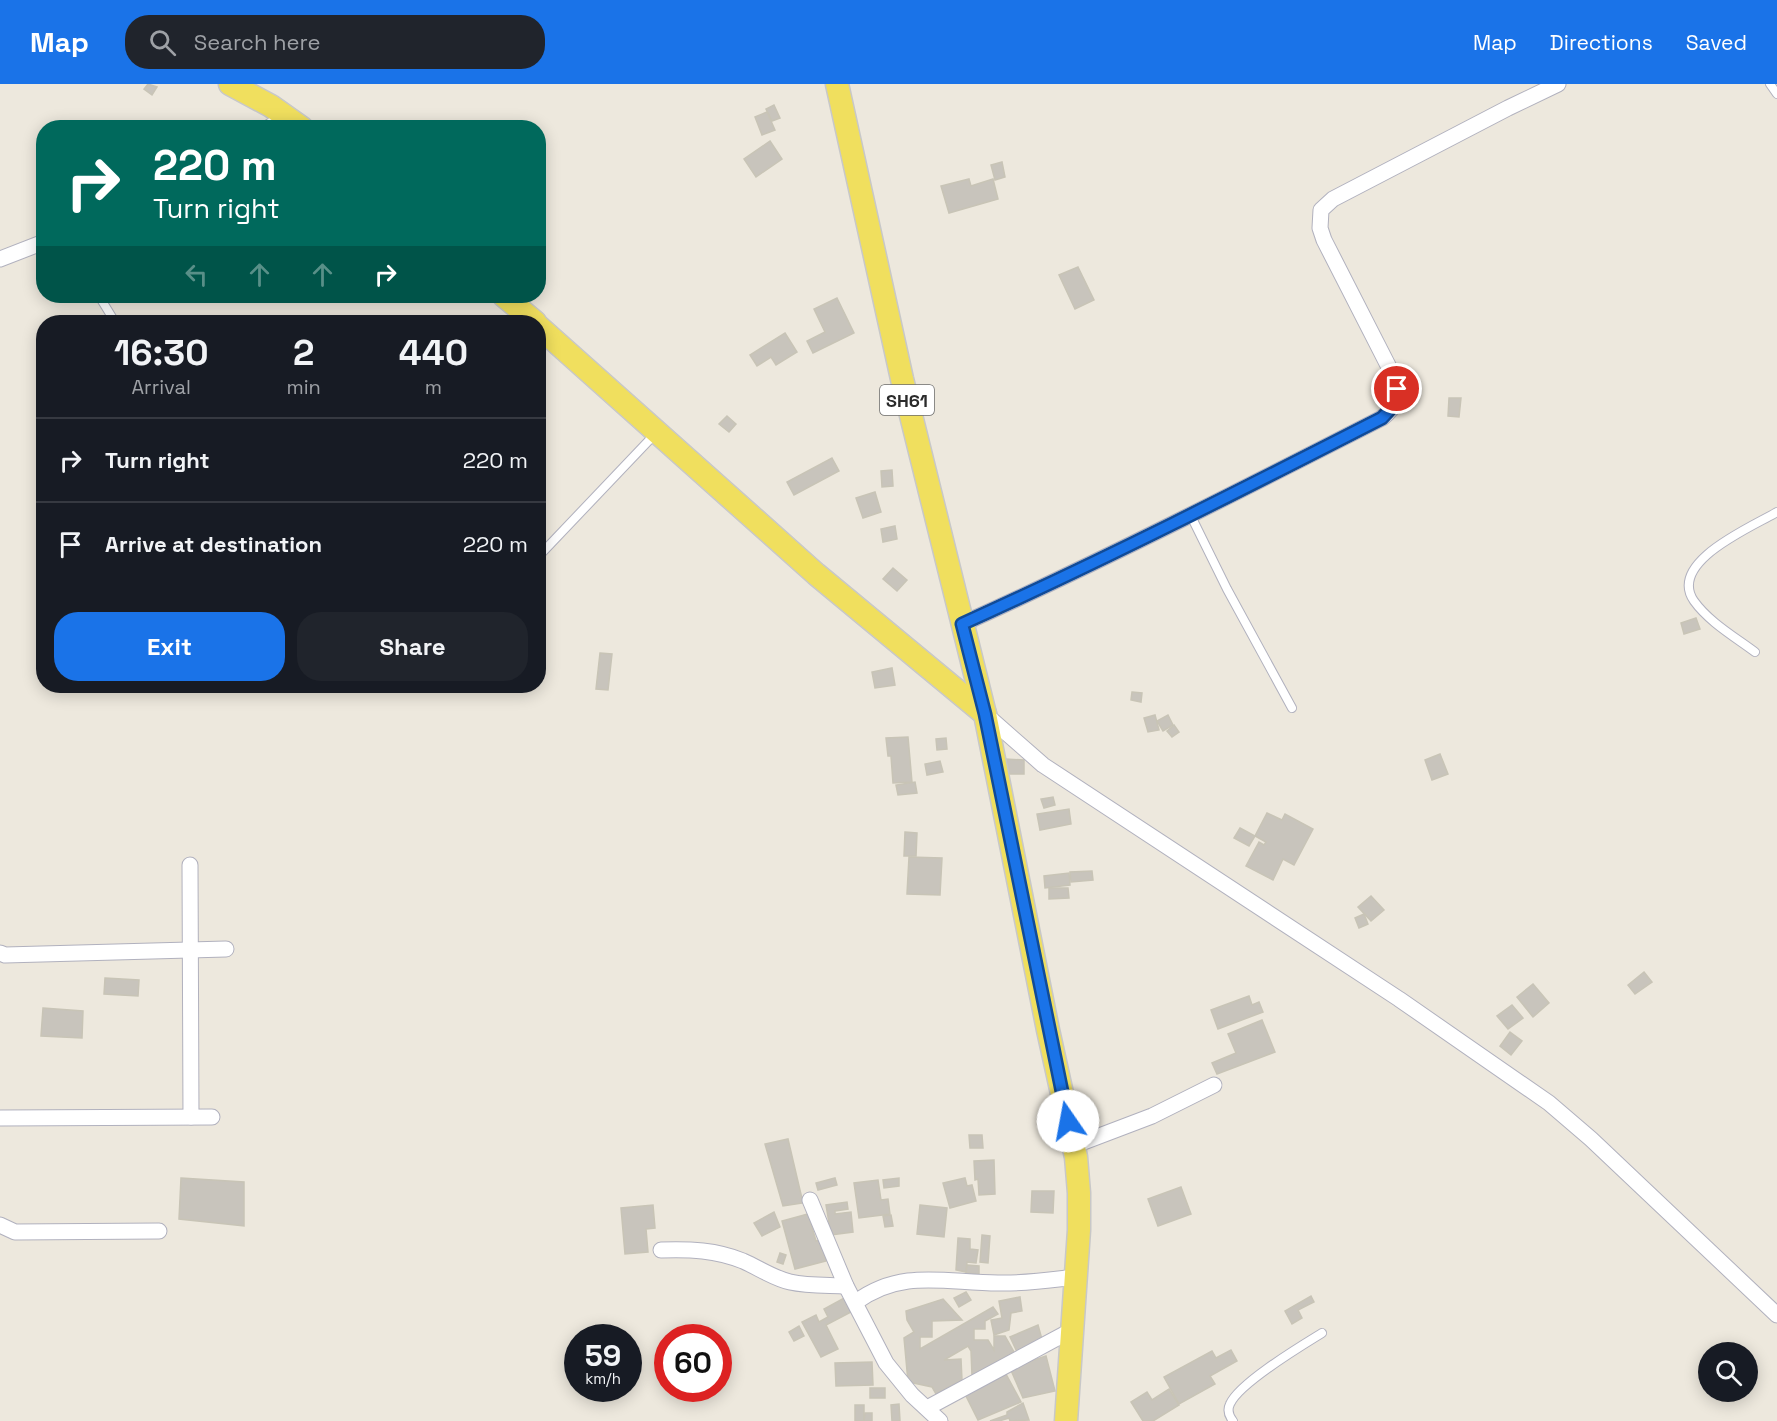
<!DOCTYPE html>
<html lang="en">
<head>
<meta charset="utf-8">
<style>
  body { margin:0; font-family:"Space Grotesk",sans-serif; background:#20242c; color:#f1f3f6; height:100vh; display:flex; flex-direction:column; font-size:22px; white-space:nowrap }
  * { box-sizing:border-box; margin:0 }
  p { font-size:20px; color:#9ea1a6 }
  .icon { flex:none; width:33px; height:33px; fill:none; stroke:currentColor; stroke-width:2; stroke-linecap:round; stroke-linejoin:round }
  .map { position:relative; flex:1; overflow:hidden }
  .panel { position:absolute; left:36px; top:231px; width:510px; height:378px; display:flex; flex-direction:column; background:#171b24; border-radius:24px; box-shadow:0 3px 15px #0003 }
  .panel>* { flex:none }
  .guide { position:absolute; left:36px; top:36px; width:510px; height:183px; border-radius:24px; box-shadow:0 3px 15px #0003; background:#00695c; color:#fff; overflow:hidden }
  .controls { position:absolute; left:1698px; top:1258px; display:grid; gap:12px }
  .controls a { display:grid; place-items:center; width:60px; height:60px; border-radius:50%; background:#171b24; box-shadow:0 3px 15px #0003; font-size:30px }
  .speed { position:absolute; left:564px; top:1240px; display:flex; gap:12px; font-size:30px; font-weight:700; text-align:center }
  .speed>* { display:grid; place-content:center; width:78px; height:78px; border-radius:50%; background:#171b24; box-shadow:0 3px 15px #0003; line-height:1 }
  .speed small { font-size:15px; font-weight:400 }
  .speed .limit { border:9px solid #d22; background:#fff; color:#111 }
  .pin { position:absolute; display:grid; place-items:center; width:51px; height:51px; color:#fff; margin:-26px; border:3px solid #fff; border-radius:50%; box-shadow:0 2px 6px #0007 }
  .me { position:absolute; width:66px; margin:-33px; rotate:348deg; stroke-linejoin:round; filter:drop-shadow(0 0 4px #0008) }
  .turn { display:flex; align-items:center; gap:21px; height:126px; padding:0 18px; font-size:27px }
  .turn .icon { width:78px; height:78px; stroke-width:2.5 }
  .turn b { display:block; font-size:42px; line-height:51px }
  .lanes { display:flex; align-items:center; height:57px; padding:0 18px; background:#0003; justify-content:center; gap:30px; direction:ltr }
  .lanes .off { opacity:.35 }
  .eta { display:flex; justify-content:space-evenly; align-items:center; height:102px; text-align:center }
  .eta b { font-size:36px; font-weight:600; line-height:42px }
  .primary-button { display:flex; gap:12px; margin-top:auto; padding:12px 18px }
  .primary-button a { flex:1; height:69px; border-radius:24px; background:#1a73e8; color:#fff; font-size:24px; font-weight:600; line-height:69px; text-align:center }
  .primary-button a+a { background:#20242c; color:#f1f3f6 }
  ul { padding:0; list-style:none }
  li { display:flex; align-items:center; gap:18px; height:84px; padding:0 18px; border-top:2px solid #363941 }
  li div { flex:1 }
  li b { display:block; font-size:22px }
  li em { font-style:normal }
  header { display:flex; align-items:center; gap:36px; box-sizing:border-box; height:84px; padding:0 30px; background:#1a73e8; color:#fff }
  header strong { font-size:28px }
  nav { display:flex; gap:33px; margin-inline-start:auto; font-size:21px }
  .search { width:420px; height:54px; background:#20242c; display:flex; align-items:center; gap:15px; box-sizing:border-box; padding:0 21px; border-radius:24px; color:#9ea1a6; font-size:22px }
  .map>svg:first-child { display:block }
  .building { fill:#c8c4bc; stroke:#c8c4b6; stroke-width:1.5 }
  .lines { fill:none; stroke-linecap:round; stroke-linejoin:round }
  .service-casing { stroke:#b1b1be; stroke-width:10 }
  .minor-casing { stroke:#b1b1be; stroke-width:17 }
  .primary-casing { stroke:#c8c8c8; stroke-width:25 }
  .service { stroke:#fff; stroke-width:8 }
  .minor { stroke:#fff; stroke-width:15 }
  .primary { stroke:#f0df5e; stroke-width:22 }
  .route-casing { stroke:#114b97; stroke-width:15 }
  .route { stroke:#1a73e8; stroke-width:10 }
  .labels { text-anchor:middle; dominant-baseline:central; stroke-width:4.5; stroke-linejoin:round; paint-order:stroke }
  .shield { fill:#fff; stroke:#6b6b6b; stroke-width:1.5 }
  .shield-label { font-size:18px; font-weight:bold; fill:#2b2b2b }
</style>
</head>
<body>
<header>
<strong>Map</strong>
<div class="search"><svg class="icon" aria-label="search" viewBox="0 0 24 24"><circle cx="10" cy="10" r="6"/><path d="M15 15l6 6"/></svg>Search here</div>
<nav><a>Map</a><a>Directions</a><a>Saved</a></nav>
</header>
<div class="map">
<svg width="1777" height="1337" viewBox="0 0 1777 1337">
  <rect width="100%" height="100%" fill="#ede8dd"/>
  <g class="building">
    <polygon points="148,0 157,3 152,11 144,5"/>
    <polygon points="774,21 780,34 772,37 766,25"/>
    <polygon points="767,28 775,46 762,51 755,33"/>
    <polygon points="770,57 782,75 756,93 744,75"/>
    <polygon points="1002,78 1005,93 995,96 991,81"/>
    <polygon points="969,95 971,102 993,95 998,115 949,129 941,102"/>
    <polygon points="1078,183 1094,216 1075,225 1059,191"/>
    <polygon points="837,214 854,249 813,269 807,257 825,248 814,225"/>
    <polygon points="785,249 797,268 776,281 771,273 757,282 750,271"/>
    <polygon points="1449,314 1461,314 1459,333 1448,332"/>
    <polygon points="727,332 736,340 729,348 719,340"/>
    <polygon points="832,374 839,387 794,411 787,398"/>
    <polygon points="892,386 893,402 882,403 881,387"/>
    <polygon points="875,408 881,428 863,434 856,414"/>
    <polygon points="895,442 897,455 883,458 881,445"/>
    <polygon points="893,484 907,496 897,507 883,495"/>
    <polygon points="1696,534 1700,545 1684,550 1681,539"/>
    <polygon points="600,569 612,570 608,606 596,605"/>
    <polygon points="892,584 895,601 875,604 872,588"/>
    <polygon points="1132,608 1142,609 1141,618 1131,616"/>
    <polygon points="1155,631 1159,646 1148,648 1144,634"/>
    <polygon points="1168,631 1173,641 1163,647 1157,637"/>
    <polygon points="1174,641 1179,648 1172,653 1167,647"/>
    <polygon points="908,653 912,698 893,699 891,672 888,672 886,654"/>
    <polygon points="946,654 947,665 937,666 936,655"/>
    <polygon points="1440,670 1448,690 1432,696 1425,676"/>
    <polygon points="1005,675 1024,676 1024,690 1004,690"/>
    <polygon points="940,677 943,688 927,691 925,680"/>
    <polygon points="915,698 917,709 898,711 896,701"/>
    <polygon points="1053,713 1055,721 1044,724 1041,715"/>
    <polygon points="1069,725 1071,740 1040,746 1037,730"/>
    <polygon points="1267,729 1282,736 1285,730 1313,745 1294,781 1283,775 1273,796 1246,782 1259,758 1264,761 1266,758 1255,752"/>
    <polygon points="1240,744 1255,752 1249,762 1234,754"/>
    <polygon points="905,748 917,749 916,772 904,772"/>
    <polygon points="909,773 942,774 940,811 907,810"/>
    <polygon points="1092,787 1093,796 1071,798 1070,788"/>
    <polygon points="1069,789 1070,801 1045,804 1044,792"/>
    <polygon points="1049,804 1068,804 1069,814 1049,815"/>
    <polygon points="1371,812 1384,826 1371,837 1358,823"/>
    <polygon points="1364,830 1368,840 1359,844 1355,834"/>
    <polygon points="1644,888 1652,898 1635,910 1628,901"/>
    <polygon points="105,894 139,896 138,912 104,910"/>
    <polygon points="1533,900 1549,919 1533,933 1517,913"/>
    <polygon points="1249,912 1252,921 1259,918 1263,928 1218,945 1211,926"/>
    <polygon points="1512,921 1523,934 1508,945 1497,932"/>
    <polygon points="43,924 83,927 82,954 41,952"/>
    <polygon points="1262,936 1275,968 1217,990 1212,979 1236,969 1228,950"/>
    <polygon points="1510,948 1522,957 1511,971 1500,962"/>
    <polygon points="969,1051 982,1051 983,1064 970,1064"/>
    <polygon points="788,1055 803,1119 783,1122 765,1060"/>
    <polygon points="994,1076 995,1110 979,1111 978,1095 975,1096 974,1077"/>
    <polygon points="181,1094 244,1098 244,1142 179,1135"/>
    <polygon points="835,1094 837,1101 818,1106 816,1099"/>
    <polygon points="899,1094 899,1102 884,1104 883,1096"/>
    <polygon points="965,1094 967,1102 972,1101 976,1117 950,1124 943,1099"/>
    <polygon points="878,1096 881,1116 888,1115 890,1130 859,1134 854,1099"/>
    <polygon points="1181,1103 1191,1130 1158,1142 1148,1115"/>
    <polygon points="1032,1107 1054,1107 1053,1129 1031,1128"/>
    <polygon points="847,1118 848,1125 835,1127 835,1130 851,1128 853,1148 831,1151 826,1121"/>
    <polygon points="653,1121 655,1144 646,1145 648,1168 625,1170 621,1124"/>
    <polygon points="920,1121 947,1124 944,1153 917,1150"/>
    <polygon points="774,1128 780,1143 762,1152 754,1139"/>
    <polygon points="808,1130 816,1157 820,1156 826,1177 795,1185 782,1137"/>
    <polygon points="891,1131 893,1142 885,1143 883,1132"/>
    <polygon points="982,1151 990,1152 988,1179 980,1178"/>
    <polygon points="958,1154 970,1155 970,1165 978,1166 976,1179 967,1178 966,1188 956,1186"/>
    <polygon points="780,1169 786,1171 783,1180 777,1178"/>
    <polygon points="967,1181 979,1182 979,1190 966,1189"/>
    <polygon points="966,1208 971,1216 959,1223 954,1214"/>
    <polygon points="1311,1212 1314,1218 1298,1226 1302,1234 1292,1240 1285,1227"/>
    <polygon points="846,1213 853,1227 826,1241 838,1265 821,1273 802,1238 816,1231 819,1238 828,1233 824,1225"/>
    <polygon points="1020,1213 1022,1227 1011,1229 1009,1246 994,1251 991,1236 1002,1234 999,1217"/>
    <polygon points="943,1215 962,1236 932,1237 932,1253 920,1253 920,1265 993,1223 998,1230 985,1237 985,1245 974,1245 974,1256 988,1256 994,1266 994,1252 1005,1252 1014,1268 972,1292 971,1267 968,1262 944,1276 961,1275 962,1296 936,1310 932,1303 908,1298 904,1254 914,1248 907,1236 906,1227"/>
    <polygon points="1038,1241 1043,1259 1018,1270 1010,1253"/>
    <polygon points="799,1242 804,1252 794,1257 789,1248"/>
    <polygon points="1231,1266 1237,1277 1210,1292 1215,1300 1179,1320 1164,1293 1212,1267 1216,1274"/>
    <polygon points="1046,1272 1055,1307 1023,1314 1010,1284"/>
    <polygon points="872,1278 873,1301 836,1302 835,1279"/>
    <polygon points="1006,1290 1021,1318 978,1336 965,1310"/>
    <rect x="870" y="1304" width="15" height="10"/>
    <polygon points="1169,1305 1179,1321 1153,1337 1143,1337 1131,1318 1147,1308 1152,1316"/>
    <polygon points="1023,1319 1029,1336 1010,1337 1009,1334 999,1337 990,1337 1007,1331 1007,1328"/>
    <polygon points="899,1320 900,1337 892,1337 891,1321"/>
    <rect x="855" y="1321" width="9" height="16"/>
    <polygon points="865,1329 872,1329 872,1337 864,1337"/>
  </g>
  <g class="lines">
    <defs>
      <g id="service">
        <polyline points="1770,0 1777,10"/>
        <polyline points="99,212 115,238"/>
        <polyline points="1191,432 1227,505 1292,624"/>
        <polyline points="538,473 656,349"/>
        <path d="M1755,568C1735,553 1709,538 1694,517C1667,478 1752,443 1777,428"/>
        <path d="M1233,1337C1229,1332 1227,1326 1230,1320C1239,1299 1301,1262 1322,1249"/>
      </g>
      <g id="minor">
        <polyline points="268,44 286,33"/>
        <polyline points="0,175 44,158"/>
        <path d="M962,540C1104,476 1243,405 1382,334C1396,323 1400,313 1395,295L1324,156L1320,144L1321,126L1333,115L1508,24L1558,0"/>
        <polyline points="985,630 1043,681 1399,915 1549,1019 1591,1055 1777,1231"/>
        <polyline points="190,781 191,1033"/>
        <polyline points="0,869 5,871 226,865"/>
        <polyline points="0,1034 212,1033"/>
        <polyline points="1073,1062 1152,1032 1214,1001"/>
        <polyline points="810,1116 846,1202 886,1279 912,1311 940,1337"/>
        <polyline points="0,1141 15,1148 159,1147"/>
        <path d="M661,1166C690,1165 716,1166 743,1177C759,1184 773,1194 790,1198C808,1202 827,1201 846,1202"/>
        <path d="M856,1218C902,1184 946,1199 998,1199C1024,1200 1050,1196 1076,1193"/>
        <polyline points="927,1324 1072,1246"/>
      </g>
      <g id="primary">
        <polyline points="230,0 271,22 302,44"/>
        <polyline points="837,0 902,295 985,630 1048,946 1076,1073 1079,1109 1079,1146 1066,1337"/>
        <polyline points="504,212 535,238"/>
        <polyline points="538,242 816,490 985,630"/>
      </g>
    </defs>
    <use href="#service" class="service-casing"/>
    <use href="#minor" class="minor-casing"/>
    <use href="#primary" class="primary-casing"/>
    <use href="#service" class="service"/>
    <use href="#minor" class="minor"/>
    <use href="#primary" class="primary"/>
  </g>
  <g class="lines">
    <defs>
      <path id="route" d="M1068,1037L985,630L962,540C1104,476 1243,405 1382,334L1395,320L1397,305"/>
    </defs>
    <use href="#route" class="route-casing"/>
    <use href="#route" class="route"/>
  </g>
  <g class="labels">
    <rect class="shield" x="880" y="301" width="54" height="30" rx="4.5"/>
    <g class="shield-label">
      <text x="907" y="316">SH61</text>
    </g>
  </g>
</svg>
<div class="controls">
<a><svg class="icon" aria-label="search" viewBox="0 0 24 24"><circle cx="10" cy="10" r="6"/><path d="M15 15l6 6"/></svg></a>
</div>
<div class="speed"><div>59<small>km/h</small></div><div class="limit">60</div></div>
<div class="pin" style="left:1397px;top:305px;background:#d93025"><svg class="icon" aria-label="arrive" viewBox="0 0 24 24"><path d="M6 21V4h12l-3 4 3 4H6"/></svg></div>
<svg class="me" style="left:1068px;top:1037px" viewBox="-20 -20 40 40"><circle r="19" fill="#fff"/><path d="M0-13L10 11 0 6-10 11z" fill="#1a73e8"/></svg>
<div class="guide">
<div class="turn"><svg class="icon" aria-label="right" viewBox="0 0 24 24"><path d="M7 20v-9h11M14 6l5 5-5 5"/></svg><div><b>220 m</b>Turn right</div></div>
<div class="lanes"><svg class="icon off" aria-label="left" viewBox="0 0 24 24"><path d="M17 20v-9H6M10 6l-5 5 5 5"/></svg><svg class="icon off" aria-label="ahead" viewBox="0 0 24 24"><path d="M12 20V5M6 11l6-6 6 6"/></svg><svg class="icon off" aria-label="ahead" viewBox="0 0 24 24"><path d="M12 20V5M6 11l6-6 6 6"/></svg><svg class="icon" aria-label="right" viewBox="0 0 24 24"><path d="M7 20v-9h11M14 6l5 5-5 5"/></svg></div>
</div>
<section class="panel">
<div class="eta">
<div><b>16:30</b><p>Arrival</p></div>
<div><b>2</b><p>min</p></div>
<div><b>440</b><p>m</p></div>
</div>
<ul>
<li><svg class="icon" aria-label="right" viewBox="0 0 24 24"><path d="M7 20v-9h11M14 6l5 5-5 5"/></svg><div><b>Turn right</b></div><em>220 m</em></li>
<li><svg class="icon" aria-label="arrive" viewBox="0 0 24 24"><path d="M6 21V4h12l-3 4 3 4H6"/></svg><div><b>Arrive at destination</b></div><em>220 m</em></li>
</ul>
<div class="primary-button"><a>Exit</a><a>Share</a></div>
</section>
</div>
</body>
</html>
